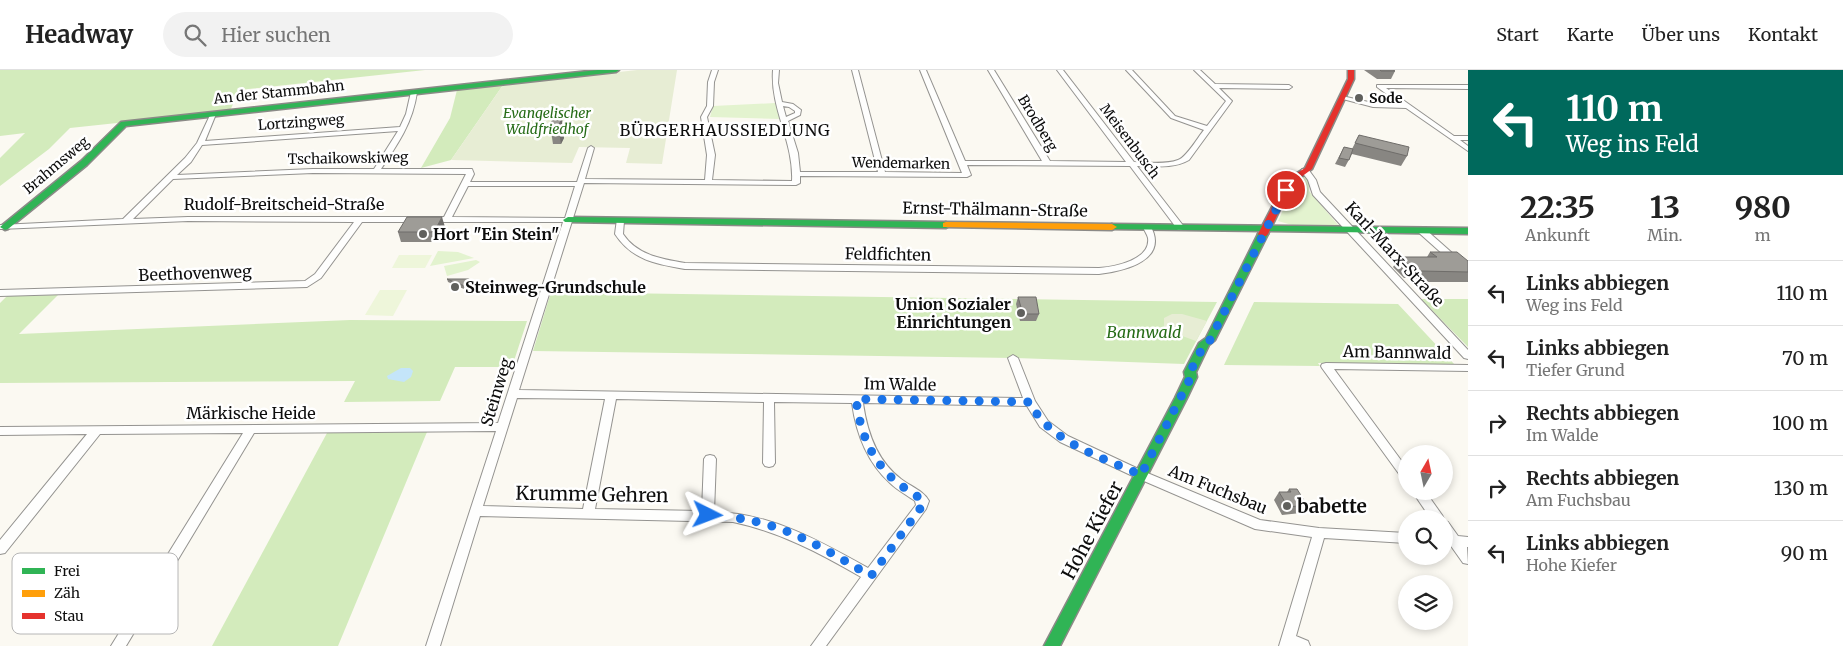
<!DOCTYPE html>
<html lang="de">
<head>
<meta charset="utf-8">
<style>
  body { margin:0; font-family:Merriweather,serif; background:#f2f2f2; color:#222; height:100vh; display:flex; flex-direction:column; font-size:19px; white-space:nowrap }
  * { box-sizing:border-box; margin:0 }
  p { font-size:16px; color:#767676 }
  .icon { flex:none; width:28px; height:28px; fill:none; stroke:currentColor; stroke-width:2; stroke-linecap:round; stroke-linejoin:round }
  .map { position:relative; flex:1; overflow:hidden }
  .details { display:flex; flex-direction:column; background:#fff; width:375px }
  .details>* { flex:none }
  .top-card { background:#00695c; color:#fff; overflow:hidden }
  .needle { width:32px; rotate:9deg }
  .buttons { position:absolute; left:1398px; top:375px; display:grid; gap:10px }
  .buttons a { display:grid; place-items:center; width:55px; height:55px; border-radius:50%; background:#fff; box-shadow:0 2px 8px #0003; font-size:25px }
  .pin { position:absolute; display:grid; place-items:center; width:42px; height:42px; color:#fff; margin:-21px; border:2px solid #fff; border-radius:50%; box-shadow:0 1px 5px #0007 }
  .me { position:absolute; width:55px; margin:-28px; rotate:93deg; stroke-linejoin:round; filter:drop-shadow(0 0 4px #0008) }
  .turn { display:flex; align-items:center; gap:18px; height:105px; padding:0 15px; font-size:22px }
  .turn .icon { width:65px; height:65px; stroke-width:2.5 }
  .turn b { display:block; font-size:35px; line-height:42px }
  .eta { display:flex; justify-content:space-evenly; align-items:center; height:85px; text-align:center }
  .eta b { font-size:30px; font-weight:700; line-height:35px }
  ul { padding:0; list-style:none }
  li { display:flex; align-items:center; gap:15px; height:65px; padding:0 15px; border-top:1px solid #e0e0e0 }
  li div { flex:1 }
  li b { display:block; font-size:19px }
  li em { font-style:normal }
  header { display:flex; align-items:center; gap:30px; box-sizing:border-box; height:70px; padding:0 25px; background:#fff; border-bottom:1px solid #e0e0e0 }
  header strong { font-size:24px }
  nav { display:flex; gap:28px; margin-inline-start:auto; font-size:18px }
  .search { width:350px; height:45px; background:#f2f2f2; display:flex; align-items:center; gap:12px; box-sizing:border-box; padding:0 18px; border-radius:28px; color:#767676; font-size:19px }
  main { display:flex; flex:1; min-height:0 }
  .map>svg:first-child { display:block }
  .green { fill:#e3f3cf }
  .forest { fill:#d3ebbc }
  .cemetery { fill:#e7edd4 }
  .pitch { fill:#eef6da }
  .water { fill:#c4e5f9 }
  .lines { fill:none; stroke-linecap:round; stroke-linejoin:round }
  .street-casing { stroke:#949390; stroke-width:2 }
  .fast-casing { stroke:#8b8a87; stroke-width:3 }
  .slow-casing { stroke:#8b8a87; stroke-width:3 }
  .jam-casing { stroke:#8b8a87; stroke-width:3 }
  .street { fill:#fefefd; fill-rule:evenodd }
  .fast { fill:#30b455; fill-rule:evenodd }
  .slow { fill:#ff9f0a; fill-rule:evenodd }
  .jam { fill:#e5322d; fill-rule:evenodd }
  .wall { fill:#888682 }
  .shaded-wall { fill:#6f6d6a }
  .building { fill:#9e9c97; stroke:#6f6d6a }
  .route { stroke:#1a73e8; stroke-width:9; stroke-dasharray:0 16.2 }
  .poi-dot { fill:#60605d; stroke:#fff; stroke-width:2 }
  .labels { text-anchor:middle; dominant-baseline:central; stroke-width:5; stroke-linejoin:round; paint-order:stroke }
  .far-street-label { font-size:14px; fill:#0d0d0d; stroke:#fff }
  .far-poi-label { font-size:14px; font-weight:bold; fill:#0d0d0d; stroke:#fff; text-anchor:start }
  .far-park-label { font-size:14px; font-style:italic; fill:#266c17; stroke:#fff }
  .far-quarter-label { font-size:16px; letter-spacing:1px; fill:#0d0d0d; stroke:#fff }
  .street-label { font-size:16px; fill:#0d0d0d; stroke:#fff }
  .poi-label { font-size:16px; font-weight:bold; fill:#0d0d0d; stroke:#fff; text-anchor:start }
  .park-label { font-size:16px; font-style:italic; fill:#266c17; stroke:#fff }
  .near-street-label { font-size:19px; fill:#0d0d0d; stroke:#fff }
  .near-poi-label { font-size:19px; font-weight:bold; fill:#0d0d0d; stroke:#fff; text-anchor:start }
  .key { fill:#fff; stroke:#b6b6b6; stroke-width:1 }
  .key-label { font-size:14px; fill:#0d0d0d }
</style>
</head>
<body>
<header>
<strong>Headway</strong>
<div class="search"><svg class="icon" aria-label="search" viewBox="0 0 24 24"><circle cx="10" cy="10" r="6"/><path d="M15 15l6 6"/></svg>Hier suchen</div>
<nav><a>Start</a><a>Karte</a><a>Über uns</a><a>Kontakt</a></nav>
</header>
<main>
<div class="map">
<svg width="1468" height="576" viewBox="0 0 1468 576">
  <rect width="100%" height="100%" fill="#fbf9f2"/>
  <g class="green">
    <polygon points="775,33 780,49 710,47 713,36"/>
    <polygon points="1305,105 1309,110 1309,121 1339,156 1292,155 1278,151 1295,114"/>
    <polygon points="438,181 458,182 474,188 430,196"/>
    <polygon points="476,190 480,192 468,200 447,206 444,196"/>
  </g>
  <g class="forest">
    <polygon points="0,0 425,0 239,20 230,41 70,58 49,79 0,116 0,88 25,63 0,66"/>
    <polygon points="503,15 451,90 421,98 450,48 457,20"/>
    <polygon points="551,222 1217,232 1184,294 1013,288 533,281"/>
    <polygon points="58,225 19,264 350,250 527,251 512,297 455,297 440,331 344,332 355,311 0,313 0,233 7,226"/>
    <polygon points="1421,229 1468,229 1468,277"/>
    <polygon points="1254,232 1398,234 1455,295 1318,293 1320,296 1224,295"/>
    <polygon points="427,362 338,576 212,576 327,363"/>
  </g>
  <g class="cemetery">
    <polygon points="637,0 677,0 662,94 626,93 630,78 579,77 572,93 451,90 503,15"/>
    <polygon points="1172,244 1182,244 1207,251 1196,271 1174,263 1164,256 1164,248"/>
  </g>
  <g class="pitch">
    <polygon points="399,185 432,185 425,198 392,198"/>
    <polygon points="380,220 407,220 393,246 365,245"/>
  </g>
  <polygon class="water" points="401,298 410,298 413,301 411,307 404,312 388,309 387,306"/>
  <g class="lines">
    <defs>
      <g id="street">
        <path d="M712,0H718L714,12L713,36L707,47L715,85L712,110L792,111C794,72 770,39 773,0H779L778,13L782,32L793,34L801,40L800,45L788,51L798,83L800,102H878L852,0H858L885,102L962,103L920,0H926L965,91H1042L988,0H994L1050,91L1126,92L1057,0H1063L1134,92C1147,92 1165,95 1178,90C1187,87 1198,67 1204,60L1171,48L1126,0H1132L1175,46L1207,56L1226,31L1194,0H1200L1215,14L1289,15L1292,17L1289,19L1219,18L1232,31L1189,90C1174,99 1154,96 1137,96L1185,158L1181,160H1178L1130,96L967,95L971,105L967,107L800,106V113L796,115L584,113L519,320L1023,328L1008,288L1013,285L1018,288L1035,331L1048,351L1068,366L1145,402L1260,450L1319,458L1406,463V473L1324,468L1296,566L1308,571L1310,576H1279L1312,467L1255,459L1137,408L1060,372L1040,357L1027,336L863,333C867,362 877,391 901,409C910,416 924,421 929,431L926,439L826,576H811L861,507C820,483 780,462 733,452L480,446L440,576H426L496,361L254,363L126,576H111L243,363L100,364L5,483L0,484V470L87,364L0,365V357L498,353L563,152H362L321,208L307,217L0,226V220L305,211L315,204L354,152L188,151L0,159V155L123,149L185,88L197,73L211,43L216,44L205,71L400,57L406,44L411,22L414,20L417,22C413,52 398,74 381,99H472L474,104L470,112H577L588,78L591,76L594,78L585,109L705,110L707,85L701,47L707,36L708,12ZM783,36L789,37L795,41V43L786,47ZM398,61L374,99H313L177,105L191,92L202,75ZM313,103L466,104L444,147H188L133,149L173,109ZM468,116H575L565,148L452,147ZM517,328L605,329L583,439L483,436ZM616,329L764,332L763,393L765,396L769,397L773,396L775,393L774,332L852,333C856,363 867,392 890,413C897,420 907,425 915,431L916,435L868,498C820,471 771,443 714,442L716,389L714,386L710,385L706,386L704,389L702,441L595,439Z"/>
        <polygon points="1377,15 1468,15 1468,19 1386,18 1454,66 1468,66 1468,70 1460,70 1468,76 1468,81 1406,38 1373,37 1339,28 1342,26 1373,33 1400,34 1377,17"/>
        <polygon points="1302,99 1308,99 1316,110 1320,122 1468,280 1468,289 1464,288 1313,125 1308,110 1301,101"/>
        <path d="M617,149H620L624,151L623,164C637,185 661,189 685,193L1099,198C1114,197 1151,190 1148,168C1147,164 1144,160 1143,157L1144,155H1150C1170,190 1125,201 1099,204L685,199C656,194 632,190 615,164Z"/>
        <polygon points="1418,158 1424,158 1468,197 1468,205 1465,204 1418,162"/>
        <polygon points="1326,293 1468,295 1468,301 1334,299 1406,397 1406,409 1402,408 1322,298 1321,296 1322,294"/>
        <polygon points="1412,421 1425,421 1442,445 1444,449 1444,450 1431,449"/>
        <polygon points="1444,451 1448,452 1458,466 1468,467 1468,477 1467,477 1468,494 1463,493 1451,476 1444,475"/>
      </g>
      <g id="fast">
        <polygon points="598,0 619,0 616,2 126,56 87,95 8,159 5,160 0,157 81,91 121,52"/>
        <polygon points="568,147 946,152 951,155 946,158 565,152 563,150"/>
        <polygon points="1112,154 1468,158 1468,164 1264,161 1268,164 1215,270 1209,275 1196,302 1197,307 1187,328 1060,576 1044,576 1175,328 1185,307 1184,302 1199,273 1206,268 1258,164 1262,161 1109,159 1109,155"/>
      </g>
      <polygon id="slow" points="946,152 1112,154 1117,157 1112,160 943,157 943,153"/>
      <polygon id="jam" points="1348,0 1354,0 1354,9 1312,99 1293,113 1268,164 1266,166 1260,166 1258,164 1286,110 1305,98 1348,9"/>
    </defs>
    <use href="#street" class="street-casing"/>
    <use href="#fast" class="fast-casing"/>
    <use href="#slow" class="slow-casing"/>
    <use href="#jam" class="jam-casing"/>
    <use href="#street" class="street"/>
    <use href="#fast" class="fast"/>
    <use href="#slow" class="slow"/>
    <use href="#jam" class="jam"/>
  </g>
  <g class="wall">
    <polygon points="1364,0 1393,0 1395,1 1391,9 1377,9"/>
    <polygon points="562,49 564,68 561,74 553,74 550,55"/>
    <polygon points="1359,65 1407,86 1401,96 1352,84 1345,97 1335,94 1344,77 1352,79"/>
    <polygon points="445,157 437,172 401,172 398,162"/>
    <polygon points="1430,182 1468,191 1468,212 1413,212 1409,208 1404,208 1393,197 1400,187 1427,187"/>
    <polygon points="447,209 476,217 473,223 448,212"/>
    <polygon points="1018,227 1039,244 1036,251 1020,251 1016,234"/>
    <polygon points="1289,419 1307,435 1301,443 1282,445 1274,430 1279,422 1287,422"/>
  </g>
  <g class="shaded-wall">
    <polygon points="562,49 564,68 561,74 558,56"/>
    <polygon points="442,147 445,157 437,172 434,162"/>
    <polygon points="475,214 476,217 473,223 472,219"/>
  </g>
  <g class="building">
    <polygon points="1380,0 1393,0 1395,1 1381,1"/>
    <polygon points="553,49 562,49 558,56 550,55"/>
    <polygon points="1359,65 1409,77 1407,86 1355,73"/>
    <polygon points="1344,77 1353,79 1349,90 1339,88"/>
    <polygon points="407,147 442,147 434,162 398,162"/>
    <polygon points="1430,182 1457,182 1468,191 1468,202 1420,201 1416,197 1411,197 1400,187 1437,187"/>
    <polygon points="447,209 469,209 475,214 472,219"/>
    <polygon points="1018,227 1036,227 1039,244 1023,244"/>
    <polygon points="1289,419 1297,419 1307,435 1288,437 1279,422 1291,422"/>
  </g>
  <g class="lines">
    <path class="route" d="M708,445C779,449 812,472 871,506L922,436L923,431C914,423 903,418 894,410C870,387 860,362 856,329L1030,332C1047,371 1104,388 1141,405L1191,307L1190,302L1205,273L1210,270L1286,120"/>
  </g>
  <g class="poi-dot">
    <circle cx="1359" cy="28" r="5"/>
    <circle cx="423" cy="164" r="5"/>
    <circle cx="455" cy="217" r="5"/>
    <circle cx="1021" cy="243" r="5"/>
    <circle cx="1287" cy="436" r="5"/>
  </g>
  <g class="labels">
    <g class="far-street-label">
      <text transform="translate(279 22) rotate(-6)">An der Stammbahn</text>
      <text transform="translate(301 52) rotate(-4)">Lortzingweg</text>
      <text transform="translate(1038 53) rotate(59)">Brodberg</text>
      <text transform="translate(1130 71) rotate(53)">Meisenbusch</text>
      <text transform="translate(348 88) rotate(-1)">Tschaikowskiweg</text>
      <text transform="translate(901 93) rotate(1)">Wendemarken</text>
      <text transform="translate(56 95) rotate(-40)">Brahmsweg</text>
    </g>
    <g class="far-poi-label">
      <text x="1369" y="28">Sode</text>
    </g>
    <g class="far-park-label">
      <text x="547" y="43">Evangelischer<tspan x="547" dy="16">Waldfriedhof</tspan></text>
    </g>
    <g class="far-quarter-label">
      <text x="725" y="60">BÜRGERHAUSSIEDLUNG</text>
    </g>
    <g class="street-label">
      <text x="284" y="134">Rudolf-Breitscheid-Straße</text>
      <text transform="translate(995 139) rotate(1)">Ernst-Thälmann-Straße</text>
      <text transform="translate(888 184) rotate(1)">Feldfichten</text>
      <text transform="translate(1395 184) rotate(47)">Karl-Marx-Straße</text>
      <text transform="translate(195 203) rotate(-2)">Beethovenweg</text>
      <text transform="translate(1397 282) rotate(1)">Am Bannwald</text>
      <text transform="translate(900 314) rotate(1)">Im Walde</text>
      <text transform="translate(496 322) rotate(-73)">Steinweg</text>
      <text x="251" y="343">Märkische Heide</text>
      <text transform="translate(1218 419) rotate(22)">Am Fuchsbau</text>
    </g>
    <g class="poi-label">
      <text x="433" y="164">Hort "Ein Stein"</text>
      <text x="465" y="217">Steinweg-Grundschule</text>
      <text x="1011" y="234" text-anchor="end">Union Sozialer<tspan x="1011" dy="18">Einrichtungen</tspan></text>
    </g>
    <g class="park-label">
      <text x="1144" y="262">Bannwald</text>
    </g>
    <g class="near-street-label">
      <text transform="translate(592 424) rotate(1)">Krumme Gehren</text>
      <text transform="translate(1092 460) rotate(-62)">Hohe Kiefer</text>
    </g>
    <g class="near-poi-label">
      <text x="1297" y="436">babette</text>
    </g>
  </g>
  <rect x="12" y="483" width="166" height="81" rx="8" class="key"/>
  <rect x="22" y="498" width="23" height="6" fill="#30b455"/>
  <rect x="22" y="520" width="23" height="7" fill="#ff9f0a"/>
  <rect x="22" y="543" width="23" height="6" fill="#e5322d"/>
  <g class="key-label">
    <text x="54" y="506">Frei</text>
    <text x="54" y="528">Zäh</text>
    <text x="54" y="551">Stau</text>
  </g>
</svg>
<div class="buttons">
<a><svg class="needle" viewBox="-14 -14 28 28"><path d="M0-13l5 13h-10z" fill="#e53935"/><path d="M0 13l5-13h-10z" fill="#767676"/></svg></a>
<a><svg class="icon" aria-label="search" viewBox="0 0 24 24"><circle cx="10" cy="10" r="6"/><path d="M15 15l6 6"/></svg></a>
<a><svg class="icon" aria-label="layers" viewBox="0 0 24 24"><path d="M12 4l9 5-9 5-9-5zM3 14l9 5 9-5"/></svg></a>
</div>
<div class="pin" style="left:1286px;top:120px;background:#d93025"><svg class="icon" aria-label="arrive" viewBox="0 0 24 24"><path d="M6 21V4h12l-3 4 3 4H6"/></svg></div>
<svg class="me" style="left:708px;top:445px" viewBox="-20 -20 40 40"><path d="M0-17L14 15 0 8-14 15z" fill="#1a73e8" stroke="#fff" stroke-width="4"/></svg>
</div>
<section class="details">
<div class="top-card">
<div class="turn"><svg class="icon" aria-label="left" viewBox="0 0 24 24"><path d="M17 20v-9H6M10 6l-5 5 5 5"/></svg><div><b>110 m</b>Weg ins Feld</div></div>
</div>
<div class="eta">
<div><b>22:35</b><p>Ankunft</p></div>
<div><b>13</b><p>Min.</p></div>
<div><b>980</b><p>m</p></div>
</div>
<ul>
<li><svg class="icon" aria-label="left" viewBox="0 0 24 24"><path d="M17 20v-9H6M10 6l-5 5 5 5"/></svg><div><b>Links abbiegen</b><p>Weg ins Feld</p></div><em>110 m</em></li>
<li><svg class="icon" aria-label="left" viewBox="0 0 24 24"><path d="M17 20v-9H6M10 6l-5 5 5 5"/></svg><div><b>Links abbiegen</b><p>Tiefer Grund</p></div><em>70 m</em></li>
<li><svg class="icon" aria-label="right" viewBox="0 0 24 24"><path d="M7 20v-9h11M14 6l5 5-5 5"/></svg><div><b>Rechts abbiegen</b><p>Im Walde</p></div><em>100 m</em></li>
<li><svg class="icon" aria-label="right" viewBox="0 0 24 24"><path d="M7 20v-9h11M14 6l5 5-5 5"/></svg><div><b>Rechts abbiegen</b><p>Am Fuchsbau</p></div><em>130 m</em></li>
<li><svg class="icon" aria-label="left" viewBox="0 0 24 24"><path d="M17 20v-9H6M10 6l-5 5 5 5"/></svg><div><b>Links abbiegen</b><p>Hohe Kiefer</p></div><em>90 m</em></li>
</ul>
</section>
</main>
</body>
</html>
